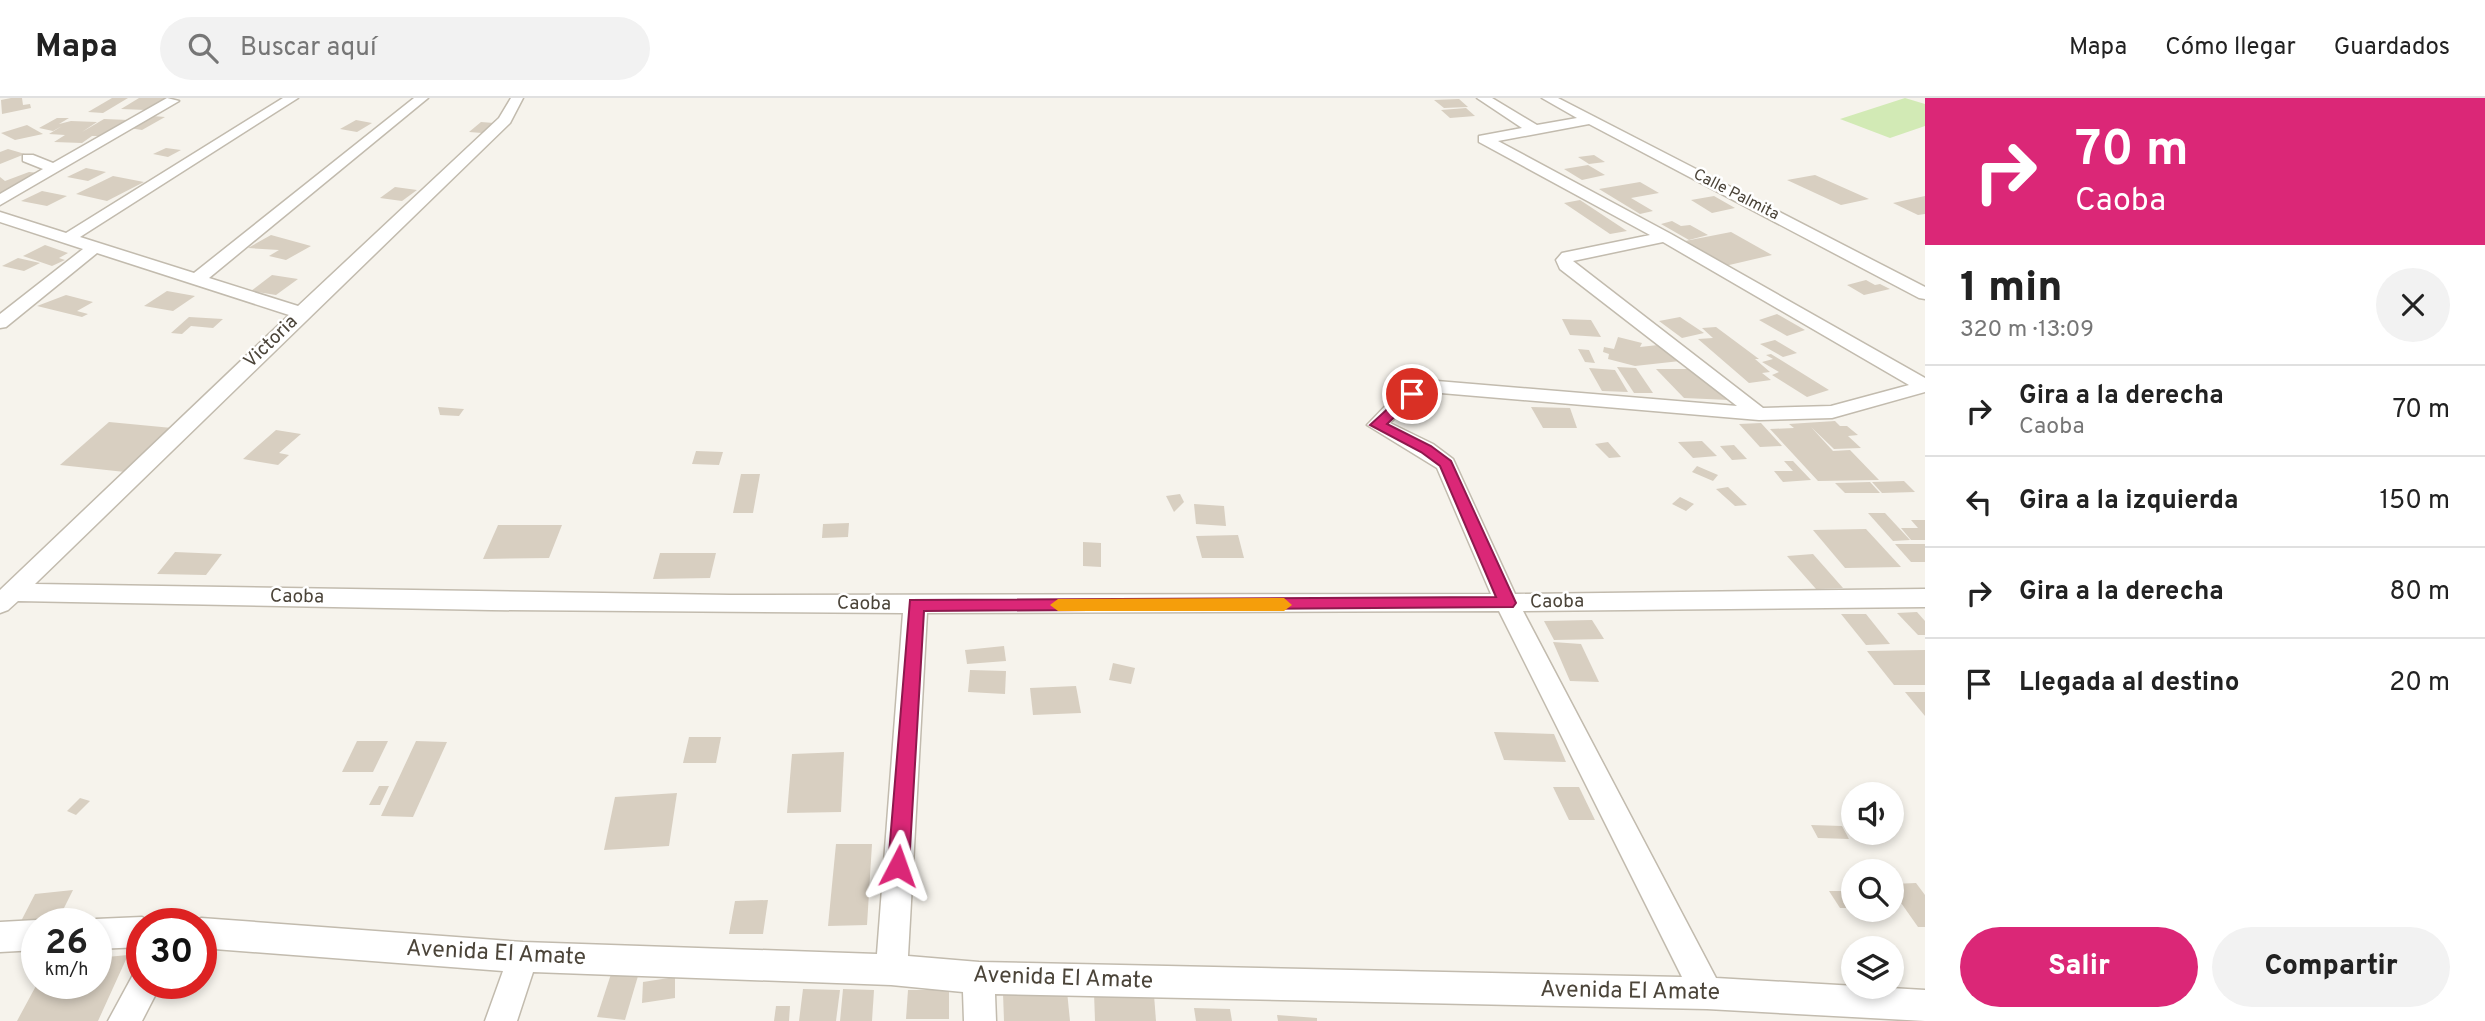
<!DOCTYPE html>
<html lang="es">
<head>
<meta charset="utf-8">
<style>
  body { margin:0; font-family:Overpass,sans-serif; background:#f2f2f2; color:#222; height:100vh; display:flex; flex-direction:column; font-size:26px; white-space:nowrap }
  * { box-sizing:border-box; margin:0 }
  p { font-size:23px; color:#767676 }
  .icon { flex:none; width:38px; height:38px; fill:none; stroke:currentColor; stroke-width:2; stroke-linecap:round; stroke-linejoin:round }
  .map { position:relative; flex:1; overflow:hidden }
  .details { display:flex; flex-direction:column; background:#fff; width:560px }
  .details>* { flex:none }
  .hud { background:#db2777; color:#fff; overflow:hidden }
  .controls { position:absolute; left:1841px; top:684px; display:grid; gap:14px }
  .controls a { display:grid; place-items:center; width:63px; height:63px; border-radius:50%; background:#fff; box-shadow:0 4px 10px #0003; font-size:35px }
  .speed { position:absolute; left:21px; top:810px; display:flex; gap:14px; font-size:35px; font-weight:700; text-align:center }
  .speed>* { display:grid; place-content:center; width:91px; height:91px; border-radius:50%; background:#fff; box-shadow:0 4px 10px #0003; line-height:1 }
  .speed small { font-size:18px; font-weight:400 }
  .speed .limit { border:10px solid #d22; background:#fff; color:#111 }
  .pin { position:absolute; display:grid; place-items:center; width:60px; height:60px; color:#fff; margin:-30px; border:4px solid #fff; border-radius:50%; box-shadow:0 2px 7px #0007 }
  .me { position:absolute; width:77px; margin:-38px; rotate:4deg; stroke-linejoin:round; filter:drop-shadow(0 0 5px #0008) }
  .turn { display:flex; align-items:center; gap:24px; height:147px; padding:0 35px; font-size:32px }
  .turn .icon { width:91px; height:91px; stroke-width:2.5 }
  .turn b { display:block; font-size:49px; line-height:60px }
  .round { display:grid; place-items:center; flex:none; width:74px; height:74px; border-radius:37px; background:#f2f2f2 }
  .head { display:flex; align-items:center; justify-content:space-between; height:119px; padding:0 35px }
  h1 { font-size:42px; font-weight:800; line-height:52px }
  .action { display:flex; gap:14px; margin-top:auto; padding:14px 35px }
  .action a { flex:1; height:80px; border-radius:42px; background:#db2777; color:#fff; font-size:28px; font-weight:800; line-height:80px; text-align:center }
  .action a+a { background:#f2f2f2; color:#222 }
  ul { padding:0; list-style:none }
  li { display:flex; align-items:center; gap:21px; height:91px; padding:0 35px; border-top:2px solid #e0e0e0 }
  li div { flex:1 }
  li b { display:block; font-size:26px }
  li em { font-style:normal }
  header { display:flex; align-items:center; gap:42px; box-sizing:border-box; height:98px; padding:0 35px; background:#fff; border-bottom:2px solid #e0e0e0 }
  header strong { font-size:33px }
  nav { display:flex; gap:38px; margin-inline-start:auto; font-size:24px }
  .search { width:490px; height:63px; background:#f2f2f2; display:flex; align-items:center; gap:18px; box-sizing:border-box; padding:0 24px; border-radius:38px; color:#767676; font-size:26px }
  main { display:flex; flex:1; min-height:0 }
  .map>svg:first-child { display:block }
  .green { fill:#d2eab5 }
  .building { fill:#d8cfc1 }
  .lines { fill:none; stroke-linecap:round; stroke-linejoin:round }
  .minor-casing { stroke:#c2bbae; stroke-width:3 }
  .minor { fill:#fff; fill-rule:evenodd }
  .route { fill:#db2777; stroke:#8e194d; stroke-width:2 }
  .slow { fill:#f59e0b }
  .labels { text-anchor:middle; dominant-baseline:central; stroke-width:5; stroke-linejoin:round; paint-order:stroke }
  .far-street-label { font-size:16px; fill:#4b4439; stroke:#fff }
  .street-label { font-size:19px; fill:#4b4439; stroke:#fff }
  .near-street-label { font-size:23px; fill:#4b4439; stroke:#fff }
</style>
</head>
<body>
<header>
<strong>Mapa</strong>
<div class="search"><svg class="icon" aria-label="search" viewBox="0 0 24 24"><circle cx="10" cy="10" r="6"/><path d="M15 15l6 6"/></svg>Buscar aquí</div>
<nav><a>Mapa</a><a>Cómo llegar</a><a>Guardados</a></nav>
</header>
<main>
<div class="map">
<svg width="1925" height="923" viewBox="0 0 1925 923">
  <rect width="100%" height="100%" fill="#f6f3ec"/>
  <polygon class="green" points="1905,0 1925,6 1925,28 1890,40 1840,21"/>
  <g class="building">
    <polygon points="11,0 22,0 23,7 30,6 31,10 2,16 1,2"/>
    <polygon points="112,0 128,0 103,15 88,14"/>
    <polygon points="139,0 166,0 146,12 121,11"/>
    <polygon points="1459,1 1468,9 1444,10 1434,2"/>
    <polygon points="1466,10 1475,18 1450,20 1441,12"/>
    <polygon points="153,18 165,19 142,32 129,30"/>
    <polygon points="57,20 69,20 59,26 71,23 97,24 82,34 104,21 129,22 103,38 92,38 82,45 54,44 65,37 49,36 62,28 53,33 39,30"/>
    <polygon points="356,22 372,25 357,34 340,31"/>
    <polygon points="481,24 494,25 482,35 469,34"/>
    <polygon points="27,27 43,36 15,42 1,35"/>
    <polygon points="166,50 181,52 168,59 153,56"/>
    <polygon points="8,51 25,56 0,66 0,54"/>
    <polygon points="1594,57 1605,64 1589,66 1578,59"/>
    <polygon points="1588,67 1605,77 1582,82 1564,71"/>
    <polygon points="86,70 106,74 88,83 67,79"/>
    <polygon points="29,74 40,75 0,96 0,79 5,83"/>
    <polygon points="1815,77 1869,101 1841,107 1787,82"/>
    <polygon points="113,78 144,84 107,103 76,96"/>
    <polygon points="1640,84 1659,95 1631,100 1653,113 1640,116 1599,91"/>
    <polygon points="395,89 417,92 402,103 380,100"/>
    <polygon points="42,93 67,98 47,108 21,103"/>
    <polygon points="1714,98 1735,110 1712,115 1691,102"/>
    <polygon points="1925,98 1925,116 1918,117 1893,105"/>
    <polygon points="1580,102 1627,133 1610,136 1564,105"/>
    <polygon points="1672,123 1681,128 1690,127 1708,137 1689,142 1661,126"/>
    <polygon points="1731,134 1772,157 1725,168 1685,143"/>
    <polygon points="271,137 311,148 286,162 269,158 279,152 248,150"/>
    <polygon points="45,147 68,155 59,160 65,162 52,168 23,158"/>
    <polygon points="18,160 40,165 24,173 2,168"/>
    <polygon points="272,177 298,181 276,197 251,193"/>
    <polygon points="1866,182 1875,187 1880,186 1890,191 1864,197 1847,187"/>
    <polygon points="167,193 195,198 173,213 144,208"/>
    <polygon points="66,197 93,204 77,213 88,216 82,219 37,208"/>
    <polygon points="1777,216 1805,232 1787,238 1759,222"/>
    <polygon points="189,219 223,221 213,230 191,228 182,236 171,235"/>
    <polygon points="1680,219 1704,235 1682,240 1659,223"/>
    <polygon points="1562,221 1591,222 1601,239 1570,237"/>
    <polygon points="1716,229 1759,261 1755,261 1770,274 1762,275 1771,282 1749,285 1698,241 1713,240 1702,230"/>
    <polygon points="1618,239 1642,245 1640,249 1658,247 1680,263 1635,268 1608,261 1609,256 1603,254 1604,249 1614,251"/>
    <polygon points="1775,242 1797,255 1783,259 1760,246"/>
    <polygon points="1578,251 1589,252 1595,265 1585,264"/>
    <polygon points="1771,256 1829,292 1807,299 1772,277 1779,274 1762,264 1773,261 1766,257"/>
    <polygon points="1617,269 1636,270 1653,295 1634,295"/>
    <polygon points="1589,270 1615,272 1628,294 1602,293"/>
    <polygon points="1656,271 1689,271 1729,302 1684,300"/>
    <polygon points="438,309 464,311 459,318 440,317"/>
    <polygon points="1531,309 1570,310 1577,330 1543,330"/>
    <polygon points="1835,323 1840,328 1847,328 1858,337 1848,338 1861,350 1834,351 1811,329 1833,353 1850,352 1879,382 1818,383 1770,331 1794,330 1789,326"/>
    <polygon points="109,324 172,330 125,374 60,367"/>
    <polygon points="1761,325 1782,348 1760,349 1739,326"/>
    <polygon points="276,332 301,336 279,355 289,357 278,367 243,361"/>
    <polygon points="1702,343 1717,358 1693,360 1678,344"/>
    <polygon points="1608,344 1621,359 1609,360 1595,346"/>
    <polygon points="1734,347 1747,361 1732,362 1720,348"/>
    <polygon points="696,353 723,354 719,367 692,366"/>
    <polygon points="1784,363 1793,363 1811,382 1783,384 1774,373 1793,373"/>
    <polygon points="1697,368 1718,377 1713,383 1692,374"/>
    <polygon points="741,376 760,376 753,415 733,415"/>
    <polygon points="1904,383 1915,394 1882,395 1872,384"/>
    <polygon points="1870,384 1880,395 1845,395 1835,385"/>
    <polygon points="1728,389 1747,407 1735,408 1716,391"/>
    <polygon points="1180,396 1184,404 1174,414 1166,398"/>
    <polygon points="1680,399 1694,406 1686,413 1672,406"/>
    <polygon points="1194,406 1224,408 1226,428 1196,426"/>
    <polygon points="1868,415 1885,415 1910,442 1893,443"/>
    <polygon points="1911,422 1925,422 1925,442 1911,442 1901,430 1918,430"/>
    <polygon points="849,425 848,439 822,440 823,426"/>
    <polygon points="498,427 562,427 549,460 483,461"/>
    <polygon points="1866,431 1901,469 1845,470 1813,432"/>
    <polygon points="1238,437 1244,460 1202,460 1196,438"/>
    <polygon points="1083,444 1101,445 1101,469 1083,468"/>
    <polygon points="1895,446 1925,446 1925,464 1911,464"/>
    <polygon points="175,454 222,456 206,477 157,476"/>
    <polygon points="660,455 716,455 710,480 653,481"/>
    <polygon points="1813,456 1843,490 1816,491 1787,458"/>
    <polygon points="1917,514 1925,523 1925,537 1918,537 1897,515"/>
    <polygon points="1841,516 1866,516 1890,546 1866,547"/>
    <polygon points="1592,522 1604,541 1554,542 1544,523"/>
    <polygon points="1553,544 1581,546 1599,584 1570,583"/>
    <polygon points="1004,548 1006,563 967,566 965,552"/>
    <polygon points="1925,552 1925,587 1894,587 1867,553"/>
    <polygon points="1113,565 1135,570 1131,586 1109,582"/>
    <polygon points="970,572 1006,573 1005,596 968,594"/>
    <polygon points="1076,588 1081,615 1033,617 1030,590"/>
    <polygon points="1905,594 1925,594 1925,618"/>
    <polygon points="1494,634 1554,636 1566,664 1504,662"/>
    <polygon points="689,639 721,639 716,665 683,665"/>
    <polygon points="357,643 388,643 373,674 342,674"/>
    <polygon points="416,643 447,644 413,719 381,718"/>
    <polygon points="844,654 841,714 787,715 792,656"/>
    <polygon points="379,688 389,688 380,707 369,707"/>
    <polygon points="1553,689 1579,689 1595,722 1569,722"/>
    <polygon points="677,695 669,748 604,752 615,699"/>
    <polygon points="80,700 90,703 76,717 67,713"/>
    <polygon points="1811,727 1842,728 1849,741 1818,740"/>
    <polygon points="836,746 872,746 867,827 828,828"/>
    <polygon points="1916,785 1925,797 1925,829 1918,829 1892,792 1892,786"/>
    <polygon points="73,792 57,824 18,829 35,796"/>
    <polygon points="1829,793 1846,793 1853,810 1840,810"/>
    <polygon points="768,802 763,836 729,836 735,803"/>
    <polygon points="128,857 98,923 17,923 37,886 96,886 96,860"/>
    <polygon points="611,876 638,878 625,922 597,919"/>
    <polygon points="675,879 675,900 642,905 643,884"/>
    <polygon points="803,891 840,892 836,923 799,923"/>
    <polygon points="843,891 874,892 872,923 840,923"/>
    <polygon points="908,892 949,892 949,921 906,921"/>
    <polygon points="1067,893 1070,923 1004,923 1003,895"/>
    <polygon points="1094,894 1154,897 1156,923 1095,923"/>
    <polygon points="776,908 790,908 789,923 774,923"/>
    <polygon points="1194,910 1230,911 1232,923 1196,923"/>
    <polygon points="1277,917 1317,920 1317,923 1278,923"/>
  </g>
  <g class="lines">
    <defs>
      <g id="minor">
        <polygon points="167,0 179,3 0,107 0,96 43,71 23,63 23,57 33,57 53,65"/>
        <path d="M283,0H298L80,139L194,175L414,0H428L209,180L298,208L499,20L511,0H523L510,25L35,486L730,497L1491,496L1437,370L1367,327L1393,300L1425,282L1737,308L1560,171L1556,162L1562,155L1650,137L1479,44V38L1522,30L1477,0H1492L1537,27L1577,20L1542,0H1558L1925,189V201L1919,200L1589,26L1498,43L1671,136L1925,280V294L1832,320L1759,322L1429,294L1407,308L1390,325L1433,346L1453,361L1515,496L1925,491V509L1523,513L1716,880L1925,892V923L1707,911L995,896L996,923H964L963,894L891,887L533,874L517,923H485L503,873L201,850V826H190L201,820L523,844L877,856L903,515L491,512L18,503L8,512L0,515V492L289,217L97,155L6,229L0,230V216L83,151L0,124V114L66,135ZM1663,144L1909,287L1831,308L1763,310L1573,163ZM1499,513L1682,879L979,864L908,858L927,515Z"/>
        <polygon points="142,819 154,826 142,826 142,849 96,851 96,826 85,826 96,821"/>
        <polygon points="37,822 46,826 37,826 37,852 0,854 0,824"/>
        <polygon points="142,872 142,886 161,886 142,923 108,923 134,875"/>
      </g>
    </defs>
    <use href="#minor" class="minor-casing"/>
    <use href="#minor" class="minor"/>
  </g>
  <polygon class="route" points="1407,293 1419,296 1387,326 1431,348 1451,363 1516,505 1513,509 924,513 909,768 906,774 898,777 891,774 888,768 910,502 1496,499 1440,368 1421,354 1370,327"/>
  <polygon class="slow" points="1284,500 1292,507 1284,513 1058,513 1050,507 1058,501"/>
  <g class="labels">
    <g class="far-street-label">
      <text transform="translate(1736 97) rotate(27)">Calle Palmita</text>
    </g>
    <g class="street-label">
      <text transform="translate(271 244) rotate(-44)">Victoria</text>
      <text transform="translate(297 499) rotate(1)">Caoba</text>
      <text transform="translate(1557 504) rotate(-1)">Caoba</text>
      <text transform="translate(864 506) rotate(1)">Caoba</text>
    </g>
    <g class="near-street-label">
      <text transform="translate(496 856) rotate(3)">Avenida El Amate</text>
      <text transform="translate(1063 881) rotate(2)">Avenida El Amate</text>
      <text transform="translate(1630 894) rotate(1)">Avenida El Amate</text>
    </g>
  </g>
</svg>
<div class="controls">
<a><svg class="icon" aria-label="sound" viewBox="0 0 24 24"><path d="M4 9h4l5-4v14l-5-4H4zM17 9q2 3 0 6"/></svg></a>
<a><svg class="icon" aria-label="search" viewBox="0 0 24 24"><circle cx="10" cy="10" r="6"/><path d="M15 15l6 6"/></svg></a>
<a><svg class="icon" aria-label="layers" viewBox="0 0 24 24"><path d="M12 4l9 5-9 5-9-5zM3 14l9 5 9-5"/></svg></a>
</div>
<div class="speed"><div>26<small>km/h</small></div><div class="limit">30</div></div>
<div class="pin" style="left:1412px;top:296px;background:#d93025"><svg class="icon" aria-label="arrive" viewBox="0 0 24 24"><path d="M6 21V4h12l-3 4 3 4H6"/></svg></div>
<svg class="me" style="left:898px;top:768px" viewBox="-20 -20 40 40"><path d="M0-17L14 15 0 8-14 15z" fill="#db2777" stroke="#fff" stroke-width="4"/></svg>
</div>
<section class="details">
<div class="hud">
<div class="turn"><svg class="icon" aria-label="right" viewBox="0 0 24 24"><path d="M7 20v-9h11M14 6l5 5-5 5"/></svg><div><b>70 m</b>Caoba</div></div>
</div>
<div class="head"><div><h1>1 min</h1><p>320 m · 13:09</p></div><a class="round"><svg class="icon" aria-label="close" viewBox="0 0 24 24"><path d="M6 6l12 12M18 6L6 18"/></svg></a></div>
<ul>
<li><svg class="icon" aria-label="right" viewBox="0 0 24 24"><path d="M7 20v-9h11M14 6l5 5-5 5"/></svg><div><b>Gira a la derecha</b><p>Caoba</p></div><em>70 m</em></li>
<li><svg class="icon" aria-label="left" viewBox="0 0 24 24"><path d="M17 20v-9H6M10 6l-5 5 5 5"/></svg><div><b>Gira a la izquierda</b></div><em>150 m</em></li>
<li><svg class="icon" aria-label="right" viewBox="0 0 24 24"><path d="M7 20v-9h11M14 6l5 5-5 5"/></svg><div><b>Gira a la derecha</b></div><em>80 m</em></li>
<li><svg class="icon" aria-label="arrive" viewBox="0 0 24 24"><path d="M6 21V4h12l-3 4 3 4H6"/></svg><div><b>Llegada al destino</b></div><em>20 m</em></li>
</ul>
<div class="action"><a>Salir</a><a>Compartir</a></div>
</section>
</main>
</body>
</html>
